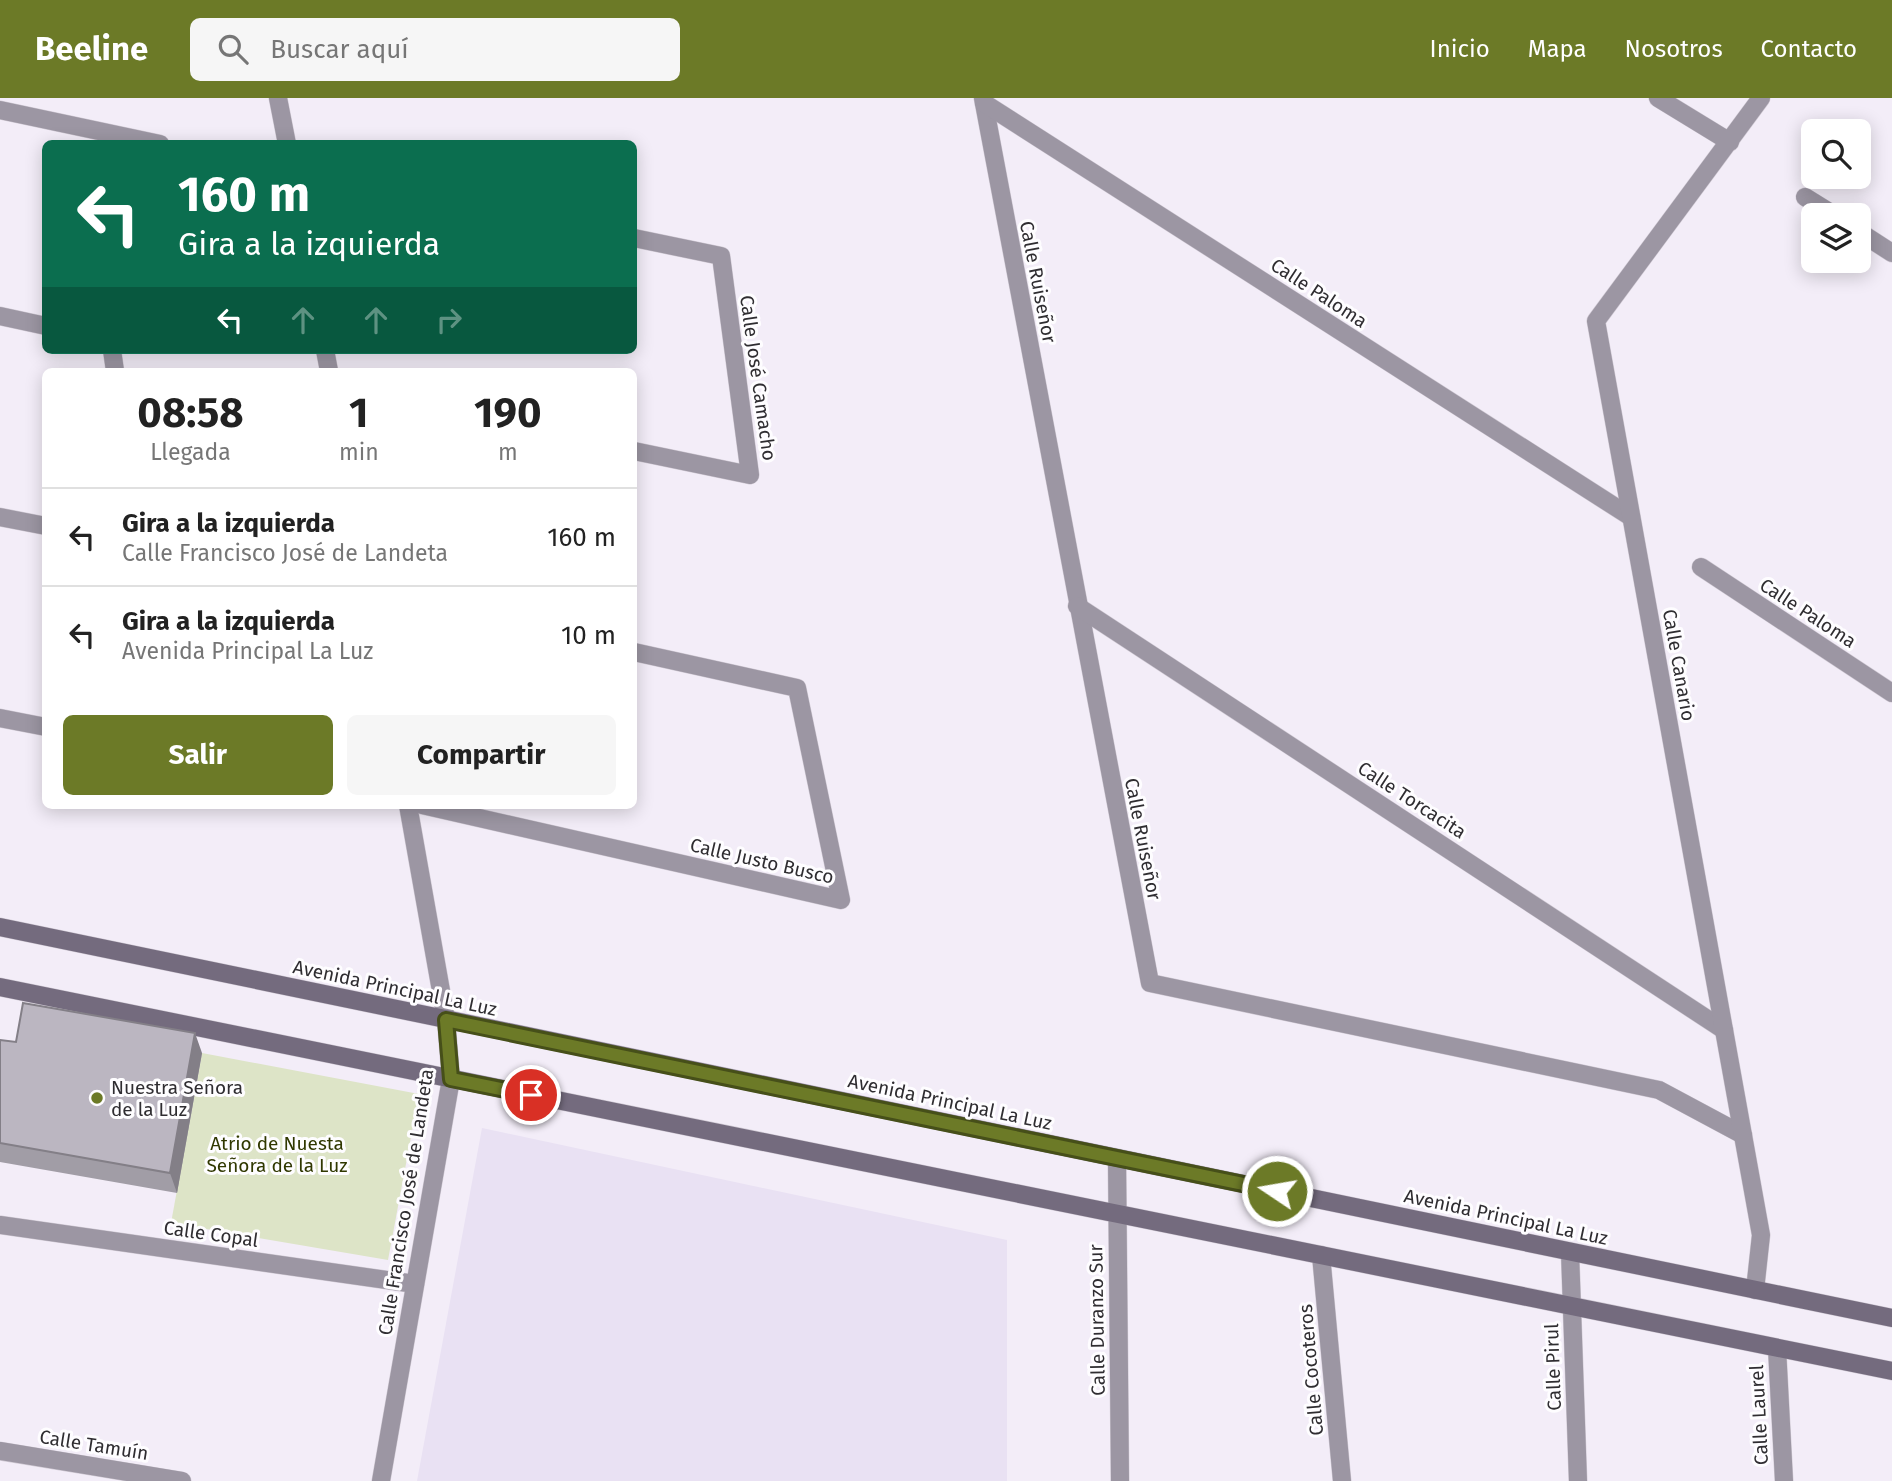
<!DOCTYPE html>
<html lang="es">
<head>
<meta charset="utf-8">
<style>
  body { margin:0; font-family:"Fira Sans",sans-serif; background:#f6f6f6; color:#222; height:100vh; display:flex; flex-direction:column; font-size:26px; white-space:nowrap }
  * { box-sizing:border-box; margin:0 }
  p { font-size:23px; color:#767676 }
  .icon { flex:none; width:38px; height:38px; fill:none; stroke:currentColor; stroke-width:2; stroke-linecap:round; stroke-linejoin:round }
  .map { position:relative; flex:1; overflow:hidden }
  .panel { position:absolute; left:42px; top:270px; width:595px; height:441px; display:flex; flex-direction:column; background:#fff; border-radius:10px; box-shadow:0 4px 18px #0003 }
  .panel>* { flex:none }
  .banner { position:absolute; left:42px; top:42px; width:595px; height:214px; border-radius:10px; box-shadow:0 4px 18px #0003; background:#0b6e4f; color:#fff; overflow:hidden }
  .fabs { position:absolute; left:1801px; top:21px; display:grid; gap:14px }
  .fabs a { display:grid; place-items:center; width:70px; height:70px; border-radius:10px; background:#fff; box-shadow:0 4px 18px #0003; font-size:35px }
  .pin { position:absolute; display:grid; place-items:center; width:60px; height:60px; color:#fff; margin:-30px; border:4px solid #fff; border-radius:50%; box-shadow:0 2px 7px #0007 }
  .me { position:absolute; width:77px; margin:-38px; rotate:282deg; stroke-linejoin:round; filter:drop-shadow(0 0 5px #0008) }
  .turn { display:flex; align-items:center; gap:24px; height:147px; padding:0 21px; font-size:32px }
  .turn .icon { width:91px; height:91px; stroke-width:2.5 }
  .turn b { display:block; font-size:49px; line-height:60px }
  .lanes { display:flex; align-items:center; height:66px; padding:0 21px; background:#0003; justify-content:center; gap:35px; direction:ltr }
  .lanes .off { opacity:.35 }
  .eta { display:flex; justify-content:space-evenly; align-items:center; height:119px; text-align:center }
  .eta b { font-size:42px; font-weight:700; line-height:49px }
  .action { display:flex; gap:14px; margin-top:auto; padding:14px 21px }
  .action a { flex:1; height:80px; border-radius:10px; background:#6c7a27; color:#fff; font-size:28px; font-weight:700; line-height:80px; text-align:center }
  .action a+a { background:#f6f6f6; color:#222 }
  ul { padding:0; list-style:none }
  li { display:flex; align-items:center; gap:21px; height:98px; padding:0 21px; border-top:2px solid #e0e0e0 }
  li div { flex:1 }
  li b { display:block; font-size:26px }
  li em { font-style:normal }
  header { display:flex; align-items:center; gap:42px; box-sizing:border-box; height:98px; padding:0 35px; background:#6c7a27; color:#fff }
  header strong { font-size:33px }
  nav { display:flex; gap:38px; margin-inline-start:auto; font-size:24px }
  .search { width:490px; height:63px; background:#f6f6f6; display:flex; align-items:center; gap:18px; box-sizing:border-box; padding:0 24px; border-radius:10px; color:#767676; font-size:26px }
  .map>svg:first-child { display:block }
  .built { fill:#e9e1f3 }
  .green { fill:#dde4c7 }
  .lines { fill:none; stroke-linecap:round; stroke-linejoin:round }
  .street-casing { stroke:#d0cad4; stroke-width:19 }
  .secondary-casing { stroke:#d0cad4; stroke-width:19 }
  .street { stroke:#9c96a3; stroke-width:18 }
  .secondary { stroke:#746b7e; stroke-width:18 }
  .wall { fill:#a19da6 }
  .shaded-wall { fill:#837f87 }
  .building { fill:#bbb6c1; stroke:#837f87; stroke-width:2 }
  .route-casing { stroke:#464f19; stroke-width:18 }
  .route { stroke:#6c7a27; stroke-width:12 }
  .poi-dot { fill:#6c7a27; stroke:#fefdff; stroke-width:2.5 }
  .labels { text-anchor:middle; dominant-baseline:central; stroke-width:6; stroke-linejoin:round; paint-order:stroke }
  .street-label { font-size:19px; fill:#2f2d31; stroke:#fefdff }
  .poi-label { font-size:19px; fill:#2f2d31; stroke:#fefdff; text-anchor:start }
  .park-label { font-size:19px; fill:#303800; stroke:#fefdff }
</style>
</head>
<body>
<header>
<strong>Beeline</strong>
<div class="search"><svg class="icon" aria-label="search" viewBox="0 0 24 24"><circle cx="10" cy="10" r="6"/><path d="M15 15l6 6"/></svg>Buscar aquí</div>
<nav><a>Inicio</a><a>Mapa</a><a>Nosotros</a><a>Contacto</a></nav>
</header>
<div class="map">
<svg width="1892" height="1383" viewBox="0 0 1892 1383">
  <rect width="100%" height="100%" fill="#f3edf8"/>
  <polygon class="built" points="482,1030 1007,1142 1007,1383 417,1383"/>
  <polygon class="green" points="202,955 419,996 388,1162 171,1125"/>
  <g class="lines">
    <defs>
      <g id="street">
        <polyline points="278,0 287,46"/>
        <polyline points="983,0 1150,885 1659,992 1743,1037"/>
        <polyline points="1658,0 1730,44"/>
        <polyline points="984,5 1631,419"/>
        <polyline points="0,12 160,46"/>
        <polyline points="1805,99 1834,117"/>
        <polyline points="1858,133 1892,155"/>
        <polyline points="634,140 721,158 750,377 634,353"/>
        <polyline points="0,218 46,228"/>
        <polyline points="112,252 115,273"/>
        <polyline points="325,252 329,273"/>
        <polyline points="0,419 46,428"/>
        <polyline points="1701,469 1892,595"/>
        <polyline points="1077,508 1724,932"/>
        <polyline points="0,620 46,629"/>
        <polyline points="422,707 841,802 797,590 634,554"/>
        <polyline points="1117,1060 1120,1383"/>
        <polyline points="0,1127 415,1186"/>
        <polyline points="1570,1154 1578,1383"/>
        <polyline points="1321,1157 1342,1383"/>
        <polyline points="1755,1192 1761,1137 1596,223 1761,0"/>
        <polyline points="1777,1250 1784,1383"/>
        <polyline points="0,1353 182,1383"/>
        <polyline points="381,1383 451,981 446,921 408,707"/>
      </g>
      <g id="secondary">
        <polyline points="0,829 1892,1220"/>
        <polyline points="0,889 1892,1273"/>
      </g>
    </defs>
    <use href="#street" class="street-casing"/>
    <use href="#secondary" class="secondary-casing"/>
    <use href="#street" class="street"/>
    <use href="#secondary" class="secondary"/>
  </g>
  <polygon class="wall" points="202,955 177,1095 0,1064 0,1045"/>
  <polygon class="shaded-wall" points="195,935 202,955 177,1095 170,1075"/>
  <polygon class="building" points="23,905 195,935 170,1075 0,1045 0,942 16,944"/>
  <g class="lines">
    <defs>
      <polyline id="route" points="531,997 451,981 446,922 1277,1093"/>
    </defs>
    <use href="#route" class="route-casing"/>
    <use href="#route" class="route"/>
  </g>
  <circle class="poi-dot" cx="97" cy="1000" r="7"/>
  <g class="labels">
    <g class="street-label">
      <text transform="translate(1038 184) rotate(79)">Calle Ruiseñor</text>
      <text transform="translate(1319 195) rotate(33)">Calle Paloma</text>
      <text transform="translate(758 280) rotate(82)">Calle José Camacho</text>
      <text transform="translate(1808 515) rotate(33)">Calle Paloma</text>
      <text transform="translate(1679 567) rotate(80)">Calle Canario</text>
      <text transform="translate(1412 702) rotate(33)">Calle Torcacita</text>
      <text transform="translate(1143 741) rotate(79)">Calle Ruiseñor</text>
      <text transform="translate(762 763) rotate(13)">Calle Justo Busco</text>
      <text transform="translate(395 890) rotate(12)">Avenida Principal La Luz</text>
      <text transform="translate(950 1004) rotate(12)">Avenida Principal La Luz</text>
      <text transform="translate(406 1104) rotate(-81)">Calle Francisco José de Landeta</text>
      <text transform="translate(1506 1119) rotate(12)">Avenida Principal La Luz</text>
      <text transform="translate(211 1136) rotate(8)">Calle Copal</text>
      <text transform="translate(1097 1222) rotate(-91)">Calle Duranzo Sur</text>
      <text transform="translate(1553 1269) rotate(-92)">Calle Pirul</text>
      <text transform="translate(1311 1272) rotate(-95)">Calle Cocoteros</text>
      <text transform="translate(1759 1317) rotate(-93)">Calle Laurel</text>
      <text transform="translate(94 1347) rotate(9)">Calle Tamuín</text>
    </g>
    <g class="poi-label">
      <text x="111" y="989">Nuestra Señora<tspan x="111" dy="22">de la Luz</tspan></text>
    </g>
    <g class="park-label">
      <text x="277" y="1045">Atrio de Nuesta<tspan x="277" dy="22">Señora de la Luz</tspan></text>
    </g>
  </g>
</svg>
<div class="fabs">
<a><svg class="icon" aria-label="search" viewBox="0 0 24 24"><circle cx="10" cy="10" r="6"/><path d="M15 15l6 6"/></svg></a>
<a><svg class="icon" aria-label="layers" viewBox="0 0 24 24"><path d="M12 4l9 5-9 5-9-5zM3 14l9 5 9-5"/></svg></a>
</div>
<div class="pin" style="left:531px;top:997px;background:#d93025"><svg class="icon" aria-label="arrive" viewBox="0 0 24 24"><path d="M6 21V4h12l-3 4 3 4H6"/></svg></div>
<svg class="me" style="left:1277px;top:1093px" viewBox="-20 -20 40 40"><circle r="17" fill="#6c7a27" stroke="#fff" stroke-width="3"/><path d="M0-11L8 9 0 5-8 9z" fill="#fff"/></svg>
<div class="banner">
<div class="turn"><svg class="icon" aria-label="left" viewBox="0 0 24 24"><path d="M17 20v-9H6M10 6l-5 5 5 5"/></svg><div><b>160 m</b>Gira a la izquierda</div></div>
<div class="lanes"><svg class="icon" aria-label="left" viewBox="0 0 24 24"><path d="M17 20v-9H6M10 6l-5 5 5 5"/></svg><svg class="icon off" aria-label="ahead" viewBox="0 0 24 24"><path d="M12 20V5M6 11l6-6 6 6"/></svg><svg class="icon off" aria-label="ahead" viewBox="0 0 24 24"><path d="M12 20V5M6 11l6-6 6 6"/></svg><svg class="icon off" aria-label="right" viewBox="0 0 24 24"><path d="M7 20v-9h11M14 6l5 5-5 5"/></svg></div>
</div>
<section class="panel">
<div class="eta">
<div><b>08:58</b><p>Llegada</p></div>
<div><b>1</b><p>min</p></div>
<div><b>190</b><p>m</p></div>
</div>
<ul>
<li><svg class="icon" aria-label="left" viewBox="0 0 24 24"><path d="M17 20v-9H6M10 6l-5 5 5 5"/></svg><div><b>Gira a la izquierda</b><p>Calle Francisco José de Landeta</p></div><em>160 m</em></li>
<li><svg class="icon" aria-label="left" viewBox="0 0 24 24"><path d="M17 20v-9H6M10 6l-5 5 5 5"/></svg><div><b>Gira a la izquierda</b><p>Avenida Principal La Luz</p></div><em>10 m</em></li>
</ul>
<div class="action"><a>Salir</a><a>Compartir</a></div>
</section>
</div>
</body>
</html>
